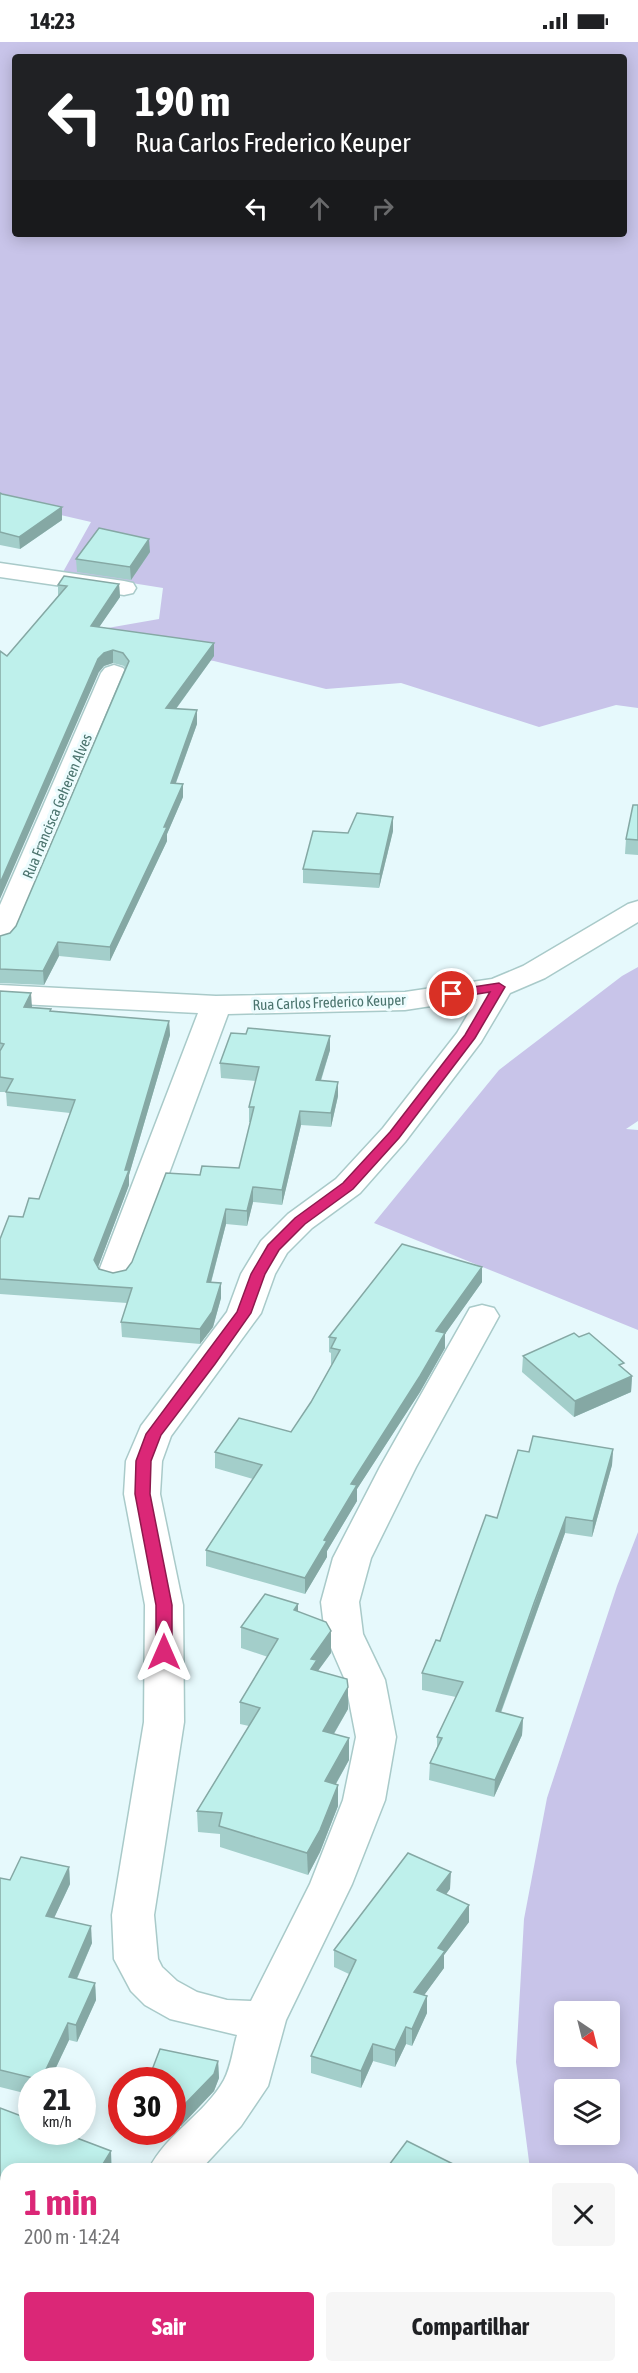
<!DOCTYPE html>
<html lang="pt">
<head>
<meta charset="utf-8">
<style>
  body { margin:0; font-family:"Asap Condensed",sans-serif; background:#f6f6f6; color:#202124; height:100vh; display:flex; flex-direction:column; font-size:22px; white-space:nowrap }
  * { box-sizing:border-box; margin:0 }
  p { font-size:20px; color:#757577 }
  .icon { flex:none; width:33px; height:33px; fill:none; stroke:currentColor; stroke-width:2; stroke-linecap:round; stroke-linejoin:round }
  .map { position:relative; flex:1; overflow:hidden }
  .drawer { position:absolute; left:0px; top:2121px; width:639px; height:210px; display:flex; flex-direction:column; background:#fff; border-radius:18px 18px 0 0; box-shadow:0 3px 15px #0003 }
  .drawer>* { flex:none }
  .guide { position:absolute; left:12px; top:12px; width:615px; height:183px; border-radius:6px; box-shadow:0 3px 15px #0003; background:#202124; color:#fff; overflow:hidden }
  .needle { width:39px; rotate:145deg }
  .fabs { position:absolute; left:554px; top:1959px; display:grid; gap:12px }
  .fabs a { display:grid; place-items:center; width:66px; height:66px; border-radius:6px; background:#fff; box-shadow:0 3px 15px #0003; font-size:30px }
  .speed { position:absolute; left:18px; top:2025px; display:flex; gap:12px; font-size:30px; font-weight:700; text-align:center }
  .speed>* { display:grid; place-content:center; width:78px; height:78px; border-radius:50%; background:#fff; box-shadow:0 3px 15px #0003; line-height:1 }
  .speed small { font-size:15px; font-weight:400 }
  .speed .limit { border:9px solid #d22; background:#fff; color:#111 }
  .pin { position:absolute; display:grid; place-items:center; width:51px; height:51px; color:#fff; margin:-26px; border:3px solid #fff; border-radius:50%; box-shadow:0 2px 6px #0007 }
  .me { position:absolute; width:66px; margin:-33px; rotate:0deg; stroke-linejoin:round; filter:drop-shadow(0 0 4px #0008) }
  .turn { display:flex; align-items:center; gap:21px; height:126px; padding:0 24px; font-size:27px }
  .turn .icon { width:78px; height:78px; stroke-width:2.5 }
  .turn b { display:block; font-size:42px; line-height:51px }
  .lanes { display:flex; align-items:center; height:57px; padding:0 24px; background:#0003; justify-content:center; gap:30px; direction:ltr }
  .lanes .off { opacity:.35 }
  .round { display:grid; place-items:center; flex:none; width:63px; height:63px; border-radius:6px; background:#f6f6f6 }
  .overview { display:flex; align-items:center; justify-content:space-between; height:102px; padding:0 24px }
  h1 { font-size:36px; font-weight:700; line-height:45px; color:#db2777 }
  .action { display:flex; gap:12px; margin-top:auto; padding:12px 24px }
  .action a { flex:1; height:69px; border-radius:6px; background:#db2777; color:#fff; font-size:24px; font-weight:700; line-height:69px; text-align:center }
  .action a+a { background:#f6f6f6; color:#202124 }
  .status { display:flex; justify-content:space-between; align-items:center; height:42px; padding:0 30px; background:#fff; direction:ltr }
  .status svg { height:16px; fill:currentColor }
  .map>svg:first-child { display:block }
  .green { fill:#c8c4e9; fill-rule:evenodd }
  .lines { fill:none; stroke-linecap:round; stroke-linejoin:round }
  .street-casing { stroke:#a9cac9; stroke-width:3 }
  .street { fill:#fff; fill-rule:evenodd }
  .wall { fill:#a3ceca }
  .shaded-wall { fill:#85a8a4 }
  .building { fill:#bef0eb; stroke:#85a8a4; stroke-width:1.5 }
  .route { fill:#db2777; stroke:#8e194d; stroke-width:1.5 }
  .labels { text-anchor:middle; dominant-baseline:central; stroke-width:6; stroke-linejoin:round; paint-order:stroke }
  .street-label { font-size:15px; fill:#4b746e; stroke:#ecfcfe }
</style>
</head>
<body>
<div class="status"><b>14:23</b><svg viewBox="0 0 49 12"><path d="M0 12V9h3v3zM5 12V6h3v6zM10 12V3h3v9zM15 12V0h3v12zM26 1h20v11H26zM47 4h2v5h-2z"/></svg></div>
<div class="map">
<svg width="638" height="2331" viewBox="0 0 638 2331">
  <rect width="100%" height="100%" fill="#e6f9fc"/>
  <g class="green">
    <path d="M0,0H638V666L616,663L539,685L401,641L326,647L214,619L110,604L79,591L159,577L163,546L63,530L91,480L0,459ZM15,15H624V192H15Z"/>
    <polygon points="638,925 638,1079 626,1087 638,1088 638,1288 374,1181 499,1028 622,934"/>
    <path d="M638,1490V2287L633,2284V2127H530L516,2020L524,1877L547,1756L617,1544ZM564,1970H609V2014H564ZM564,2048H609V2092H564Z"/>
  </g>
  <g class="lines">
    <defs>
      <g id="street">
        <polygon points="0,521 124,539 133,541 136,546 133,551 124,553 0,535"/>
        <polygon points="114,623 123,626 127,631 15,897 10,903 0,906 0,863 101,631 105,626"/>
        <path d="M638,859V880L545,936L510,951L481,1000L405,1100L360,1151L312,1186L287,1211L275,1232L261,1271L171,1394L162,1419L160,1452L183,1563L184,1680L154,1873L158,1917L162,1925L177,1939L197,1950L227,1958L251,1959L310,1842L343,1758L356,1695L345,1638L325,1592L321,1560L333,1516L380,1425L470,1266L482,1263L494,1266L499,1274L416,1425L371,1516L359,1560L363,1592L385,1638L396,1695L385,1758L352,1842L286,1978L268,2044L241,2084L201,2127H149C166,2092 205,2072 224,2038C231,2025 233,2007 237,1993L170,1977L145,1963L131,1949L114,1917L112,1873L144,1680L145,1563L124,1452L126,1419L141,1384L227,1270L241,1232L261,1199L288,1172L336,1137L383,1086L457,991L477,957L405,968L228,972L131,1234L126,1241L114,1244L102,1241L97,1234L198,971L0,961V943L216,954L405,950L492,937L523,924L628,862Z"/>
        <polygon points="6,2246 6,2294 0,2296 0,2248"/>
        <polygon points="240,2325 291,2325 288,2331 237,2331"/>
      </g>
    </defs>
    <use href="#street" class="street-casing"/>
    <use href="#street" class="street"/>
  </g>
  <g class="wall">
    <polygon points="0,451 62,478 20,507 0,503"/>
    <polygon points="150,510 131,538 77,530 76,517"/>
    <polygon points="119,542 120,555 99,585 214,601 214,614 176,667 197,682 176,741 183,742 183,755 167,792 167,799 110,919 59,914 44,943 0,941 0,894 10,891 16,884 125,626 124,624 113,621 104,624 99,630 7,614 58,554 58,543"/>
    <polygon points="638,763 638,813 625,812 626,797"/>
    <polygon points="393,775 393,789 379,846 303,841 303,827 348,791"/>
    <polygon points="0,949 32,965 51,967 51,969 169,979 170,993 129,1133 129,1143 98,1225 99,1227 113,1231 126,1228 200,1133 239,1126 251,1080 249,1080 249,1065 256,1039 221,1036 220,1021 246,992 330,994 330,1008 321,1039 338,1054 331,1085 301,1083 282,1163 253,1160 247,1184 226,1182 211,1241 221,1241 221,1256 213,1285 200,1302 122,1295 121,1280 127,1261 0,1252 0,1197 23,1175 39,1157 70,1071 7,1064 6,1050 0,1050"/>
    <polygon points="482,1225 482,1240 445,1292 445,1306 420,1350 357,1447 357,1459 327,1509 327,1515 305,1552 206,1524 206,1508 253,1437 215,1426 215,1410 291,1390 311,1360 332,1322 331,1322 331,1311 329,1310 329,1295"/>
    <polygon points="579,1295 624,1327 632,1334 631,1350 574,1375 522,1330 523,1314"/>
    <polygon points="613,1407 612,1423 592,1495 565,1491 501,1671 523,1676 522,1693 494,1755 429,1738 430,1721 437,1705 437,1695 456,1655 422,1648 422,1631 440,1599 497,1476"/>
    <polygon points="298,1570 331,1611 318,1629 348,1645 348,1667 334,1692 349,1696 349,1718 336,1742 338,1743 338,1764 320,1810 308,1833 220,1805 220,1792 198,1790 197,1769 249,1684 240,1682 240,1660 268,1615 241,1606 241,1585"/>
    <polygon points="69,1825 70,1842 54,1876 92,1901 77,1937 95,1941 96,1958 77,2000 69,1998 50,2038 32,2038 32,2053 0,2045 0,1836 10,1838"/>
    <polygon points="450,1847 446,1852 469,1880 444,1913 444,1926 424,1953 427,1971 412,2004 406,2002 395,2025 373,2019 361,2046 311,2031 311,2014 349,1932 334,1925 334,1908"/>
    <polygon points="218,2019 219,2036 214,2049 181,2084 172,2082 172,2038 152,2028"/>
    <polygon points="0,2066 111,2109 112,2126 111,2127 6,2127 6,2190 0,2188"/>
    <polygon points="91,2325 218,2325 215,2331 91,2331 90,2327"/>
    <polygon points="360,2325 488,2325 499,2331 360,2331"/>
  </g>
  <g class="shaded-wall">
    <polygon points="62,465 62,478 20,507 19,495"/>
    <polygon points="149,497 150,510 131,538 130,525"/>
    <polygon points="119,542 120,555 91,597 91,584"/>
    <polygon points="214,601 214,614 167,679 166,666"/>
    <polygon points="113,608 113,621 104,624 99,630 0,857 0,841 98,617 104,611"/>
    <polygon points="197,668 197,682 171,754 171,741"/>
    <polygon points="183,742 183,755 167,792 167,799 110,919 110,905"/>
    <polygon points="393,775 393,789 379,846 380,832"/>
    <polygon points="58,900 59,914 44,943 43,929"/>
    <polygon points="31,951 32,965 25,979 24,965"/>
    <polygon points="169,979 170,993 129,1133 129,1143 95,1233 94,1218 125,1128"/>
    <polygon points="330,994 330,1008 316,1053 316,1038"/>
    <polygon points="338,1040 338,1054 331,1085 331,1071"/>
    <polygon points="300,1069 301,1083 282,1163 282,1148"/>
    <polygon points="253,1145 253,1160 247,1184 247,1169"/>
    <polygon points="226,1167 226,1182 207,1255 207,1240"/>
    <polygon points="482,1225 482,1240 445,1292 445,1306 420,1350 357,1447 357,1459 327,1509 327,1515 305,1552 305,1536 324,1498 351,1442 436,1289"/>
    <polygon points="221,1241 221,1256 213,1285 200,1302 200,1287"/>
    <polygon points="632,1334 631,1350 574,1375 575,1359"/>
    <polygon points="613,1407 612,1423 592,1495 593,1479"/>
    <polygon points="566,1475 565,1491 495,1686 496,1669"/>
    <polygon points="298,1562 298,1584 294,1568"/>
    <polygon points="331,1589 331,1611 317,1630 311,1648 311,1617"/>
    <polygon points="348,1645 348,1667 323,1710 323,1689"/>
    <polygon points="523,1676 522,1693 494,1755 495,1738"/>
    <polygon points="349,1696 349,1718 325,1761 325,1739"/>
    <polygon points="338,1743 338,1764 320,1810 308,1833 307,1811"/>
    <polygon points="69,1825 70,1842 47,1891 46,1874"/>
    <polygon points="451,1830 450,1847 437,1865 437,1848"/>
    <polygon points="469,1863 469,1880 444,1913 444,1926 414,1967 414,1950 438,1906"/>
    <polygon points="91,1884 92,1901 70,1952 69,1935"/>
    <polygon points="95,1941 96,1958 77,2000 76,1983"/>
    <polygon points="427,1954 427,1971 412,2004 412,1987"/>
    <polygon points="68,1981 69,1998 50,2038 41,2038"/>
    <polygon points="406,1985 406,2002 395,2025 395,2008"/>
    <polygon points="373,2002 373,2019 361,2046 361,2029"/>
    <polygon points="218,2019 219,2036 214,2049 181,2084 180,2067"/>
    <polygon points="111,2109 111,2127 100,2127"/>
    <polygon points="208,2325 218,2325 215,2331 205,2331"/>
  </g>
  <g class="building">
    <polygon points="0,451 2,452 62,465 19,495 0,490"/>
    <polygon points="99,486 149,497 130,525 76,517"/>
    <polygon points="64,534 119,542 91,584 214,601 166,666 197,668 171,741 183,742 164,785 167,785 110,905 58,900 43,929 0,927 0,894 10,891 16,884 129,619 123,611 113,608 104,611 98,617 0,841 0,609 7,614 67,544 58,543"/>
    <polygon points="633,763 638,763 638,798 626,797"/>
    <polygon points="357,771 393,775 380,832 303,827 313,789 348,791"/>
    <polygon points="0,949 31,951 24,965 51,967 50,969 169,979 125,1128 129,1128 94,1218 99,1227 113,1231 126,1228 132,1220 166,1131 200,1133 202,1124 239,1126 254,1065 249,1065 259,1025 220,1021 231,991 246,992 248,986 330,994 316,1038 338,1040 331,1071 300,1069 282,1148 253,1145 247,1169 226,1167 207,1240 221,1241 212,1270 200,1287 121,1280 132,1246 0,1237 0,1197 9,1174 23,1175 29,1156 39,1157 75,1058 6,1050 13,1037 0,1035 0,1009 4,1002 0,1001"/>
    <polygon points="402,1202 482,1225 436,1289 445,1291 420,1334 351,1442 357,1443 324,1498 327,1499 305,1536 206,1508 262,1423 215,1410 239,1376 291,1390 311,1360 340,1308 331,1306 336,1296 329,1295"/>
    <polygon points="574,1291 579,1295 589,1291 624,1321 619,1323 632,1334 575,1359 523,1314"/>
    <polygon points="533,1394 613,1407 593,1479 566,1475 534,1561 496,1669 523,1676 495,1738 430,1721 442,1696 437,1695 463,1640 422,1631 436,1598 440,1599 486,1473 497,1476 518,1408 529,1410"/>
    <polygon points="265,1552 298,1562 294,1568 326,1580 331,1589 311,1617 317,1618 311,1627 347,1637 348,1645 323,1689 349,1696 325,1739 338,1743 320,1788 307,1811 219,1784 222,1771 197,1769 260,1666 240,1660 278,1597 241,1585"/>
    <polygon points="408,1811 451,1830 437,1848 469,1863 438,1906 445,1909 414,1950 427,1954 412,1987 406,1985 395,2008 373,2002 361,2029 311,2014 356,1918 334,1908"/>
    <polygon points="21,1815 69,1825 46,1874 91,1884 69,1935 95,1941 76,1983 68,1981 41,2038 0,2028 0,1836 10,1838"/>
    <polygon points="160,2007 218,2019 214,2032 180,2067 172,2065 172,2038 139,2038 144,2027 152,2028"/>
    <polygon points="0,2066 32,2078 32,2090 61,2090 111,2109 100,2127 6,2127 6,2174 0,2171"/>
    <polygon points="407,2099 463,2127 386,2127"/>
    <polygon points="91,2325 208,2325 205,2331 100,2331 90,2327"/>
    <polygon points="362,2325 488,2325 499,2331 373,2331"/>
  </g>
  <polygon class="route" points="499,941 505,945 475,996 399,1096 353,1147 305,1182 279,1208 265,1232 251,1271 215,1322 161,1393 151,1419 150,1452 172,1563 172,1610 169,1614 158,1614 156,1610 156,1563 135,1452 136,1419 146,1392 237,1270 251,1232 268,1203 295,1176 343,1141 390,1090 465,993 490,950 452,956 447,955 446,952 447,949"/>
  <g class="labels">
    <g class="street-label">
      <text transform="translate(57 764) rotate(-67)">Rua Francisca Geheren Alves</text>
      <text transform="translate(329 960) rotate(-2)">Rua Carlos Frederico Keuper</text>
    </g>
  </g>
</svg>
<div class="fabs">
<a><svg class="needle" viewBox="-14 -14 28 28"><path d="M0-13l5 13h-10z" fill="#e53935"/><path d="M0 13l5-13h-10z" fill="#757577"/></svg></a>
<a><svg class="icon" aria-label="layers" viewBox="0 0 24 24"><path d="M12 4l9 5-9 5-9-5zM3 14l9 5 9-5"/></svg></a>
</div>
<div class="speed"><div>21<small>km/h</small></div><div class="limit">30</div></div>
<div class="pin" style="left:452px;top:952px;background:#d93025"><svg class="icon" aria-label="arrive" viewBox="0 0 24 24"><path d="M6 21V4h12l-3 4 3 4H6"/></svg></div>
<svg class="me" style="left:164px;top:1610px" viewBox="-20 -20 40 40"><path d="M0-17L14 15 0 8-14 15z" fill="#db2777" stroke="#fff" stroke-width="4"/></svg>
<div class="guide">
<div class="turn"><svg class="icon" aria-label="left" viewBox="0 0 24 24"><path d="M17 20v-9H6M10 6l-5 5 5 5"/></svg><div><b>190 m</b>Rua Carlos Frederico Keuper</div></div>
<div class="lanes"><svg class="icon" aria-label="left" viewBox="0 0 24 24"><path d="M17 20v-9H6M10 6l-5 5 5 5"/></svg><svg class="icon off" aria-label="ahead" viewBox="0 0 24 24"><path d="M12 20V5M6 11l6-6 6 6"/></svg><svg class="icon off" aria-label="right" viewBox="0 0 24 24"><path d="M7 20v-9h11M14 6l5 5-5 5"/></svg></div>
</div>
<section class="drawer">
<div class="overview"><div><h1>1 min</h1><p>200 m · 14:24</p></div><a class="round"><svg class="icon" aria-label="close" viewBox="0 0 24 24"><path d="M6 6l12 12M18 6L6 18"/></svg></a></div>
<div class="action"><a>Sair</a><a>Compartilhar</a></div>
</section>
</div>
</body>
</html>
